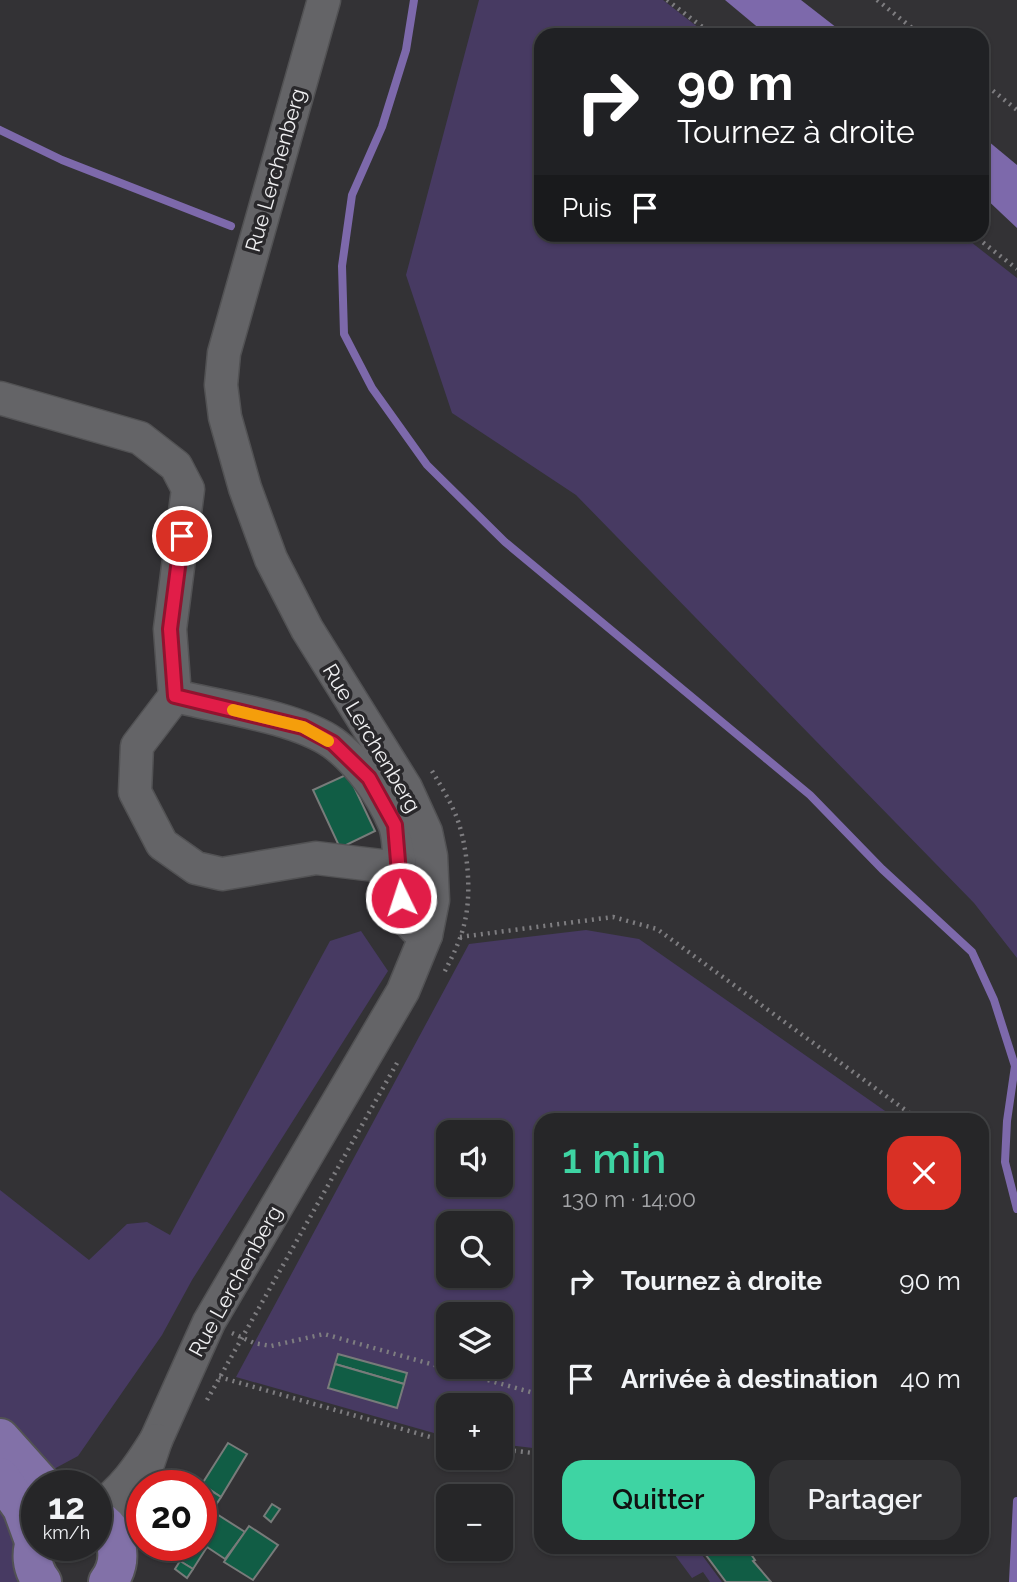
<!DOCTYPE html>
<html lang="fr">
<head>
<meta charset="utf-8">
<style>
  body { margin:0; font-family:Raleway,sans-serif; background:#323234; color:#f1f3f6; height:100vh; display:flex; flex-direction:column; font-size:26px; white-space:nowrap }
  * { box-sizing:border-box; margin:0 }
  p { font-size:23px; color:#a4a5a8 }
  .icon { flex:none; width:38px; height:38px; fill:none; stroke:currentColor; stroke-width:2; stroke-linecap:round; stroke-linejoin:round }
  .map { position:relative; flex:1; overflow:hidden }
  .side { position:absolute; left:534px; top:1113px; width:455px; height:441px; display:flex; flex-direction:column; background:#262628; border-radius:21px; box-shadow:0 2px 5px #0004,0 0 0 2px #424345 }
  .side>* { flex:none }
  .banner { position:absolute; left:534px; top:28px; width:455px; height:214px; border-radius:21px; box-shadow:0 2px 5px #0004,0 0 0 2px #424345; background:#202124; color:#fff; overflow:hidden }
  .fabs { position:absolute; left:436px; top:1120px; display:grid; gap:14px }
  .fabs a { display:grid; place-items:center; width:77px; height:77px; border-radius:14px; background:#262628; box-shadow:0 2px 5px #0004,0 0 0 2px #424345; font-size:35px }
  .speed { position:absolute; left:21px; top:1470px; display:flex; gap:14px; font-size:35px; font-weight:700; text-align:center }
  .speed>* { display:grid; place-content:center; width:91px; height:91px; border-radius:50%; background:#262628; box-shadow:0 2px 5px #0004,0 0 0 2px #424345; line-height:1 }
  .speed small { font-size:18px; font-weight:400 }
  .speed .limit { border:10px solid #d22; background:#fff; color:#111 }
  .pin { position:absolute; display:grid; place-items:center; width:60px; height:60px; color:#fff; margin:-30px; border:4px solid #fff; border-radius:50%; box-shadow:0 2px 7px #0007 }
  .me { position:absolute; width:77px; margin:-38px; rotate:356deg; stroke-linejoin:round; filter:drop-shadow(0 0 5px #0008) }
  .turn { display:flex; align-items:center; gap:24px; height:147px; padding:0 28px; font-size:32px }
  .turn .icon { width:91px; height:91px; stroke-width:2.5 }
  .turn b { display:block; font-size:49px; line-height:60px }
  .then { display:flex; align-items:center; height:66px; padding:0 28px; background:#0003; gap:14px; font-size:26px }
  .round { display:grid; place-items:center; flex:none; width:74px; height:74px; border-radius:21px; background:#323234 }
  .summary { display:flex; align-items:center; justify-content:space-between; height:119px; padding:0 28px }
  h1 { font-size:42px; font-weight:600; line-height:52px; color:#3ed4a3 }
  .primary-button { display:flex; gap:14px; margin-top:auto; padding:14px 28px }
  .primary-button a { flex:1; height:80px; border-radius:21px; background:#3ed4a3; color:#111; font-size:28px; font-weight:600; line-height:80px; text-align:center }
  .primary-button a+a { background:#323234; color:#f1f3f6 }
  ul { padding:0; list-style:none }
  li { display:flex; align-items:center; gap:21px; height:98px; padding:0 28px }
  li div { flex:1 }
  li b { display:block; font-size:26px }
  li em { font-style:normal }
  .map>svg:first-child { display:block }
  .green { fill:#473a62; fill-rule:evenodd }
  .water { fill:#7d69ab }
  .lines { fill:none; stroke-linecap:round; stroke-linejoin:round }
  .stream { stroke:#7d69ab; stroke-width:8 }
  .building { fill:#115d45; stroke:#787b7a; stroke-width:2 }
  .minor-casing { stroke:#525254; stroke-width:35 }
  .major-casing { stroke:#525254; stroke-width:42 }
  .path { stroke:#7e7d80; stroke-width:4.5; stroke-dasharray:2 5; stroke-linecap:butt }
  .minor { stroke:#646467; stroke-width:32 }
  .major { stroke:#8271a8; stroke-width:38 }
  .route-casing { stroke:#92132f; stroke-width:18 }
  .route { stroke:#e11d48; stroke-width:12 }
  .slow { stroke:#f59e0b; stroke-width:12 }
  .labels { text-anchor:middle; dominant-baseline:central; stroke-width:7; stroke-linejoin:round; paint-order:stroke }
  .street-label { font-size:21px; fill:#f0f0f2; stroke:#29282b }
</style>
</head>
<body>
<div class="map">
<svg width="1017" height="1582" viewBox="0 0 1017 1582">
  <rect width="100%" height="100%" fill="#333235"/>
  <g class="green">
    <polygon points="479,0 663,0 708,35 541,35 541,234 962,235 1017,278 1017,958 974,903 576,495 452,413 406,275"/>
    <path d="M586,930L639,939L898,1120H541V1449L501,1444L500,1405H448V1437L236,1377L469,944ZM448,1132H500V1185H448ZM448,1223H500V1276H448ZM448,1314H500V1367H448Z"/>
    <polygon points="361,931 388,971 192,1280 162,1335 78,1456 52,1470 0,1421 0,1190 89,1260 127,1224 147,1222 170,1235 330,941"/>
    <polygon points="0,1483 10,1497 20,1582 0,1582"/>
    <polygon points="669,1547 696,1547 722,1582 710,1582 703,1572 692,1578"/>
  </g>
  <g class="water">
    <polygon points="725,0 801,0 846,35 767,35"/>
    <polygon points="982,136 1017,165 1017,228 982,195"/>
  </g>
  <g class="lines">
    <g class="stream">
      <polyline points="414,0 406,50 382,127 352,195 342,266 344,334 372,388 427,465 505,542 810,795 882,869 972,952 994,1000 1015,1066 1007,1121 1005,1162 1017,1209"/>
      <polyline points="0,130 62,160 231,226"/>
      <polyline points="1013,1582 1017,1501"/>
    </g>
  </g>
  <g class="building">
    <polygon points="348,774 375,831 340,848 313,790"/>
    <polygon points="338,1354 407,1373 404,1384 335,1364"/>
    <polygon points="335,1364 404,1384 397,1408 328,1388"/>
    <polygon points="442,1398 470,1405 448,1405 448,1421 437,1419"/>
    <polygon points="228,1443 247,1454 221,1497 202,1484"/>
    <polygon points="213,1492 221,1497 201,1528 201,1511"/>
    <polygon points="272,1504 280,1509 271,1522 264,1516"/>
    <polygon points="212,1511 245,1532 225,1559 201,1543 201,1528"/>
    <polygon points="249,1526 278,1545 253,1580 224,1562"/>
    <polygon points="201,1543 207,1547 193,1569 180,1561 190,1545 201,1545"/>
    <polygon points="700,1547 746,1547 755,1560 753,1561 771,1582 726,1582"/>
    <polygon points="180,1561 193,1569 187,1578 175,1569"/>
  </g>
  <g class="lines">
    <defs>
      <g id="minor">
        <path d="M0,398L140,438L176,466L188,489L170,629L175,696C220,707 296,717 333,743C359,762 381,793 394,823C407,853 387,920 426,935"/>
        <polyline points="175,696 137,746 135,792 162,844 196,868 222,874 316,858 399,868"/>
        <polyline points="156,1440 209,1322 403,991 426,935 433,900 431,856 426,832 406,788 307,629 271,559 245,488 225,417 221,385 224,353 324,0"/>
        <path d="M96,1510C124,1489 138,1469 156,1440L118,1552"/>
      </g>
      <g id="major">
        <polyline points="0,1438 43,1486"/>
        <polyline points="0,1477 22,1508 34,1541"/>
        <path d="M96,1518C119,1532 124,1561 108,1582"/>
        <path d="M37,1536C30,1552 31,1568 42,1582"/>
      </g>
    </defs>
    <use href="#minor" class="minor-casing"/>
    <use href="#major" class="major-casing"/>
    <g class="path">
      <polyline points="667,0 713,35"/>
      <polyline points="877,0 921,35"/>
      <polyline points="982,82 1017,110"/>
      <polyline points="972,234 1017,269"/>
      <path d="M432,771C442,788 453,805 459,824C468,853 472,895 464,925C460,942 451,959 443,975"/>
      <polyline points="460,937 613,917 657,929 919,1120"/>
      <polyline points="232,1333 254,1343 271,1346 324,1334 541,1395"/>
      <polyline points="219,1377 448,1442"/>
      <polyline points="207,1400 397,1063"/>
      <polyline points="500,1449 541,1454"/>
    </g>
    <use href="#minor" class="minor"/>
    <use href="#major" class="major"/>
  </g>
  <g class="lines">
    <defs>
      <polyline id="route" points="182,536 170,629 175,696 303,727 333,743 369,778 395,825 401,898"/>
    </defs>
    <use href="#route" class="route-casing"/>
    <use href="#route" class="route"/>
    <polyline class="slow" points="233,710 303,727 328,741"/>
  </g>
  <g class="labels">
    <g class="street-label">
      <text transform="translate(275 170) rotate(-74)">Rue Lerchenberg</text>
      <text transform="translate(372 738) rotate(59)">Rue Lerchenberg</text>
      <text transform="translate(235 1281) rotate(-61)">Rue Lerchenberg</text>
    </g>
  </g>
</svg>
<div class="fabs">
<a><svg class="icon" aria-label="sound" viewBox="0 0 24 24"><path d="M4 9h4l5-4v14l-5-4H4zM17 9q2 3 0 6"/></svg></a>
<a><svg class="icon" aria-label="search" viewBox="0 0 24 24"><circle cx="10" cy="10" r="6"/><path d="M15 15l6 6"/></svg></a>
<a><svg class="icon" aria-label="layers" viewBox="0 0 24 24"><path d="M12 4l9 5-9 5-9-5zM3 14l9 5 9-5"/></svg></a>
<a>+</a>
<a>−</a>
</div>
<div class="speed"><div>12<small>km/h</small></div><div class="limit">20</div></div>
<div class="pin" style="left:182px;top:536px;background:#d93025"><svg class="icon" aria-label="arrive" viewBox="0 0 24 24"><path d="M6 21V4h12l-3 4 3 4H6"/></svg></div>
<svg class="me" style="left:401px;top:898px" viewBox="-20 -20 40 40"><circle r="17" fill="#e11d48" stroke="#fff" stroke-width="3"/><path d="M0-11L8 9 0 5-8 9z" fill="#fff"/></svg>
<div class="banner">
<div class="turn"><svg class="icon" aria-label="right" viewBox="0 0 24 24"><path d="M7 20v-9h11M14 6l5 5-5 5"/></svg><div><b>90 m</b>Tournez à droite</div></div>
<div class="then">Puis<svg class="icon" aria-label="arrive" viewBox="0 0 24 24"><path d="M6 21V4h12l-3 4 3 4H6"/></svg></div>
</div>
<section class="side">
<div class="summary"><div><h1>1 min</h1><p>130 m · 14:00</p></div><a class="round" style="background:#d93025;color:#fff"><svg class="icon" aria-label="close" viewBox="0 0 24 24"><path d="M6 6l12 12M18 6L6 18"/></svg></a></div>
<ul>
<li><svg class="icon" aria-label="right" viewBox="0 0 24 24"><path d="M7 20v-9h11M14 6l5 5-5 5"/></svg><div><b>Tournez à droite</b></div><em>90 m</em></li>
<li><svg class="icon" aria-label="arrive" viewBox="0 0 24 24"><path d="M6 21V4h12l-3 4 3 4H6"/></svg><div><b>Arrivée à destination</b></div><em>40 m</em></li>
</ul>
<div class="primary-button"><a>Quitter</a><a>Partager</a></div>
</section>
</div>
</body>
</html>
